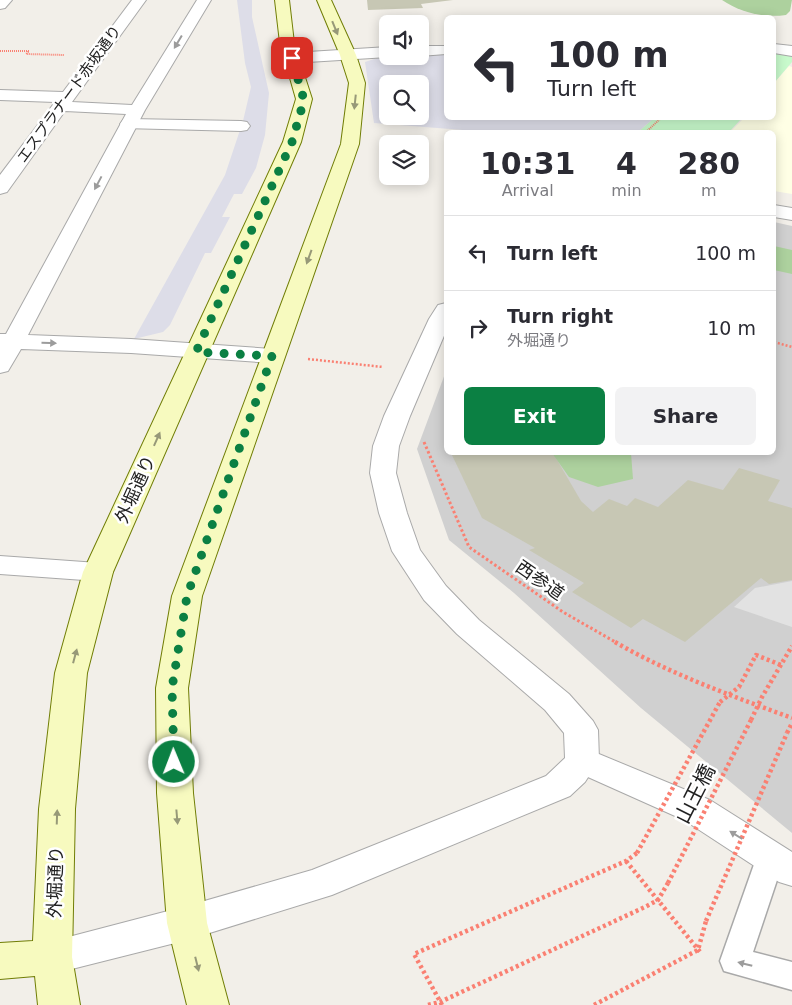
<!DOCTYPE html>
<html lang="en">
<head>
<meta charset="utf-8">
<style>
  body { margin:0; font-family:"DejaVu Sans","Noto Sans JP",sans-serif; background:#f2f2f3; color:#2b2b33; height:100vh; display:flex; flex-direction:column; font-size:19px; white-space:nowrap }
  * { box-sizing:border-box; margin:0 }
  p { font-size:16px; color:#7c7c81 }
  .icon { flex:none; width:28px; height:28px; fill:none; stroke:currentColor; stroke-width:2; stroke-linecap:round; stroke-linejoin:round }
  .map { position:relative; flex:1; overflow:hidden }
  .side { position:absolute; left:444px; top:130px; width:332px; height:325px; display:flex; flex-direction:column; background:#fff; border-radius:8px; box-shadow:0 2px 12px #0003 }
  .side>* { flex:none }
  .hud { position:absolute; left:444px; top:15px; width:332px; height:105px; border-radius:8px; box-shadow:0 2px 12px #0003; background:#fff; color:#2b2b33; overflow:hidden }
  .tools { position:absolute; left:379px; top:15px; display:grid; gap:10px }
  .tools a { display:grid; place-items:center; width:50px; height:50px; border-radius:8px; background:#fff; box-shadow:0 2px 12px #0003; font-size:25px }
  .pin { position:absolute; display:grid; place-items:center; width:42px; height:42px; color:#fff; margin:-21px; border-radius:10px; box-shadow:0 2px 8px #0006 }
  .me { position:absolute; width:55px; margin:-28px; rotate:359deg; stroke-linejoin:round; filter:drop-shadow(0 0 4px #0008) }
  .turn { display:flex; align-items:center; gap:18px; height:105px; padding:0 20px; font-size:22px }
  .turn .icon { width:65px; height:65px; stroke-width:2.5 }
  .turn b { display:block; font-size:35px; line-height:42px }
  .eta { display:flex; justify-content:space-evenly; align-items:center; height:85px; text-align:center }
  .eta b { font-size:30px; font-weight:700; line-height:35px }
  .button { display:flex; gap:10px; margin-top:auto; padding:10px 20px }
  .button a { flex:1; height:58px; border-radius:8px; background:#0b8043; color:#fff; font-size:20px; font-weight:700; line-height:58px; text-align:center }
  .button a+a { background:#f2f2f3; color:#2b2b33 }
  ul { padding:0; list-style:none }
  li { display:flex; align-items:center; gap:15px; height:75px; padding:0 20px; border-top:1px solid #e1e1e2 }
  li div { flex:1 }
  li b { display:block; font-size:19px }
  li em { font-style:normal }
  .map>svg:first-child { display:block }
  .education { fill:#ffffe5 }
  .religious { fill:#d0d0d0 }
  .construction { fill:#c7c7b4 }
  .forest { fill:#add19e }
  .park { fill:#c8facc }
  .parking { fill:#e2e2e2 }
  .plaza { fill:#dddde8; fill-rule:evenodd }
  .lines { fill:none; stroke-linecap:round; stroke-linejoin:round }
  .service-casing { stroke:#a9a9a9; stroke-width:3 }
  .pedestrian-casing { stroke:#a9a9a9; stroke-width:2 }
  .minor-casing { stroke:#a9a9a9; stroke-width:2 }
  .tertiary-casing { stroke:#a9a9a9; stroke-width:2 }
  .secondary-casing { stroke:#707d05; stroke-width:2 }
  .path-far3 { stroke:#fa8072; stroke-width:2; stroke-dasharray:1 1; stroke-linecap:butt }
  .path-far2 { stroke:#fa8072; stroke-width:2.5; stroke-dasharray:2 2; stroke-linecap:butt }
  .path-far1 { stroke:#fa8072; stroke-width:3; stroke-dasharray:2.5 2.5; stroke-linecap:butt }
  .path { stroke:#fa8072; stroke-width:4.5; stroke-dasharray:3 3; stroke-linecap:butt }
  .service { fill:#fff; fill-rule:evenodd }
  .pedestrian { fill:#fff; fill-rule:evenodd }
  .minor { fill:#fff; fill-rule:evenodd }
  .tertiary { fill:#fff; fill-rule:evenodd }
  .secondary { fill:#f7fabf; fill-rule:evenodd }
  .path-bridge { stroke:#fa8072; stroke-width:4.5; stroke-dasharray:3 3; stroke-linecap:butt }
  .oneway { fill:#979978 }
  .oneway2 { fill:#9c9c9c }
  .route { stroke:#0b8043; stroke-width:9; stroke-dasharray:0 16.2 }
  .labels { text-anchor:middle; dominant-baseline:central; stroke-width:5; stroke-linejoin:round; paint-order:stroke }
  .far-street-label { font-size:15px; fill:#222; stroke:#fff }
  .street-label { font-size:18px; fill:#222; stroke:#fff }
  .near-street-label { font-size:21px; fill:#222; stroke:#fff }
</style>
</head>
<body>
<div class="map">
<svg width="792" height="1005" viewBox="0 0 792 1005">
  <rect width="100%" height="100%" fill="#f2efe9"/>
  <polygon class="education" points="789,66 792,67 792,194 774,191 774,132 730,132 744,118 774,118 774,83"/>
  <polygon class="religious" points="774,222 792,226 792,833 641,708 514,593 449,540 417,449 446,371 446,452 774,452"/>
  <g class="construction">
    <polygon points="367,0 453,0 421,4 423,8 368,10"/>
    <polygon points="451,453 553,453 581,501 593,512 609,499 627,506 635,498 658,507 688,480 723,490 739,468 780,480 768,501 792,508 792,580 769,584 761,578 685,642 643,619 631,628 572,592 584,583 529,550 535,548 482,518"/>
  </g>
  <g class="forest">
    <path d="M722,0H792L790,11L786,15C764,18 741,13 722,0Z"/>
    <polygon points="774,246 792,250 792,274 774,270"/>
    <polygon points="552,453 631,453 633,479 598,487 569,477"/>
  </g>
  <g class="park">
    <polygon points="774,53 792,55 792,62 774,83"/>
    <polygon points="654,118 742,118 729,132 638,132"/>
  </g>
  <polygon class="parking" points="792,581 792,627 734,607 755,588"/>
  <g class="plaza">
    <polygon points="237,0 252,0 252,17 269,93 265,135 256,168 242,194 234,194 222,217 230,217 211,253 205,253 170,325 163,332 134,339 225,175 243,121 251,87 245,63"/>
    <path d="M446,53V118H654L638,132H488L374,123L365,62L377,58ZM388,84H420V116H388Z"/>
  </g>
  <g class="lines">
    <defs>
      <polygon id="service" points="771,844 781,848 785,856 753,952 792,962 792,990 724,971 720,961 757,856 761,848"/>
      <polygon id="pedestrian" points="129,119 241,121 247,122 250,126 247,130 241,131 123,128 120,124 123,120"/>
      <g id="minor">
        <polygon points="0,0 12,0 5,8 0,9"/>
        <polygon points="132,0 146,0 72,102 132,105 197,0 211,0 145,110 28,335 131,339 272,349 280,351 284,356 280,361 272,363 131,353 21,349 8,371 0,373 0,334 6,334 126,114 65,111 7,192 0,194 0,175 55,102 0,100 0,90 63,92"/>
        <polygon points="774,44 792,46 792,56 774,53"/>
        <polygon points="420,46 446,46 446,54 420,56"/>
        <polygon points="388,47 388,57 292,63 287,61 284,58 287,55 292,53"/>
        <polygon points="0,556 98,563 108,565 113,572 108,579 98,581 0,574"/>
        <polygon points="582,747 710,800 792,852 792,886 779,882 684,820 570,769 565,760 570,751"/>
      </g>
      <g id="tertiary">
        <polygon points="774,205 792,208 792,220 774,217"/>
        <polygon points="446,303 446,331 410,416 399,446 396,473 407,513 420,550 446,586 479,620 569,694 593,721 598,730 599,760 585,782 570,796 332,895 187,940 52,974 38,969 32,957 38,945 187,906 312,870 546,776 565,758 564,733 545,710 457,634 424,600 392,551 379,513 370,473 373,446 384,416 429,319 438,305"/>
      </g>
      <g id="secondary">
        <polygon points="275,0 289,0 294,43 312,99 301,142 113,572 87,673 75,809 72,957 80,1005 38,1005 35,976 0,979 0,943 33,941 39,809 55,673 83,572 283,142 296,99 280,43"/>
        <polygon points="317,0 331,0 356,55 365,83 359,144 202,596 188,688 193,793 207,923 229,1005 187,1005 167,923 157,793 156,688 172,596 341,144 349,83 340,55"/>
      </g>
    </defs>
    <use href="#service" class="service-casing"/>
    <use href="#pedestrian" class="pedestrian-casing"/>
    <use href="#minor" class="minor-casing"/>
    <use href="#tertiary" class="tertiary-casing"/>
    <use href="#secondary" class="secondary-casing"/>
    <g class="path-far3">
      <polyline points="0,51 29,51 26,54 64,55"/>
      <polyline points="646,132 661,118"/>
    </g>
    <g class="path-far2">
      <polyline points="774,342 792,347"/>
      <polyline points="308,359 383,367"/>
    </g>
    <polyline class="path-far1" points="424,442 469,547 563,612 617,643"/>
    <g class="path">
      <path d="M615,642C670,674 732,696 792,718"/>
      <polyline points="720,702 739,687 756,655 781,665"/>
      <polyline points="751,720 762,697 792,646"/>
      <polyline points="787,733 792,723"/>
      <polyline points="626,861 701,953"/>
      <polyline points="428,1005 440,1002 645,907 658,900 668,883"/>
      <polyline points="442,1005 414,954 626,861 637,853"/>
      <polyline points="594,1005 698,950 706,921"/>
    </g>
    <use href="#service" class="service"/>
    <use href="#pedestrian" class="pedestrian"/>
    <use href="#minor" class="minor"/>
    <use href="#tertiary" class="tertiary"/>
    <use href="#secondary" class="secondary"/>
    <g class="path-bridge">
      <polyline points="637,853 720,702"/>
      <polyline points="668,883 751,720"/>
      <polyline points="706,921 787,733"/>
    </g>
  </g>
  <defs><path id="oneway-solid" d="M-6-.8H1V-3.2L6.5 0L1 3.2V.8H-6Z" transform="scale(1.25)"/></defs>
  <g class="oneway">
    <use href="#oneway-solid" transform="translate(335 28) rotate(68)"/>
    <use href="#oneway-solid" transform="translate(355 102) rotate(96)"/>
    <use href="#oneway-solid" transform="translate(309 257) rotate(110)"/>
    <use href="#oneway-solid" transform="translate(157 439) rotate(-66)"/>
    <use href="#oneway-solid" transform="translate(75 656) rotate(-75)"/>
    <use href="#oneway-solid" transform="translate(57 817) rotate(-88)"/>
    <use href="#oneway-solid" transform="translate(177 817) rotate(85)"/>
    <use href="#oneway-solid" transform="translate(197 964) rotate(76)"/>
  </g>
  <g class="oneway2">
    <use href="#oneway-solid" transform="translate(178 42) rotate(121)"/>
    <use href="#oneway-solid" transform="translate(98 183) rotate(118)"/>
    <use href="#oneway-solid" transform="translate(49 343) rotate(2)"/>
    <use href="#oneway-solid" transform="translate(736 835) rotate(-148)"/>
    <use href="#oneway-solid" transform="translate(745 964) rotate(-166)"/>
  </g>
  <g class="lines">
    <polyline class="route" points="174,762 172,688 187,596 272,356 196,352 292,142 304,100 292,58"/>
  </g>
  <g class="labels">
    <g class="far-street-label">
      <text transform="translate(69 94) rotate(-54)">エスプラナード赤坂通り</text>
    </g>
    <g class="street-label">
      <text transform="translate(135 489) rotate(-66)">外堀通り</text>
      <text transform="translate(540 580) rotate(35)">西参道</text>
      <text transform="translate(55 882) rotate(-88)">外堀通り</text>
    </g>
    <g class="near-street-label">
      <text transform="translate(695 794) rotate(-63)">山王橋</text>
    </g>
  </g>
</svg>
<div class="tools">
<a><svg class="icon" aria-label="sound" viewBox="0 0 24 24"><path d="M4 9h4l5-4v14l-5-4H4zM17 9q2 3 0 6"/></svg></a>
<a><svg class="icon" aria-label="search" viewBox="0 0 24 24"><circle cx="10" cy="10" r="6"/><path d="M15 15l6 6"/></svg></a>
<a><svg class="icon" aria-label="layers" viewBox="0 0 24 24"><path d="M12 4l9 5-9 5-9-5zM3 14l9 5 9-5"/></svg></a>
</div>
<div class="pin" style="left:292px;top:58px;background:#d93025"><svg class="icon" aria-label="arrive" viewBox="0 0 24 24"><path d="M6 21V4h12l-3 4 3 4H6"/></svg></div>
<svg class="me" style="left:174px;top:762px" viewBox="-20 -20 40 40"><circle r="17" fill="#0b8043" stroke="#fff" stroke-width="3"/><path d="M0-11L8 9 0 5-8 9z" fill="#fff"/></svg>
<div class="hud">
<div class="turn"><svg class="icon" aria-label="left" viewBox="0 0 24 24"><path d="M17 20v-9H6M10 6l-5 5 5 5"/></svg><div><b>100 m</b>Turn left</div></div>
</div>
<section class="side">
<div class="eta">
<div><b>10:31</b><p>Arrival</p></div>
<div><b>4</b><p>min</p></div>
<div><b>280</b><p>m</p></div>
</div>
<ul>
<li><svg class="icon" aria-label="left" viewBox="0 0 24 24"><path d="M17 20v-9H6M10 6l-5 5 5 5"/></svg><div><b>Turn left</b></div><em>100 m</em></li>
<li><svg class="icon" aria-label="right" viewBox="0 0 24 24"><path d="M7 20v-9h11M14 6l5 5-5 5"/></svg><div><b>Turn right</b><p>外堀通り</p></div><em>10 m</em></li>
</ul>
<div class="button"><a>Exit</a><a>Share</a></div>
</section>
</div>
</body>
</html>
